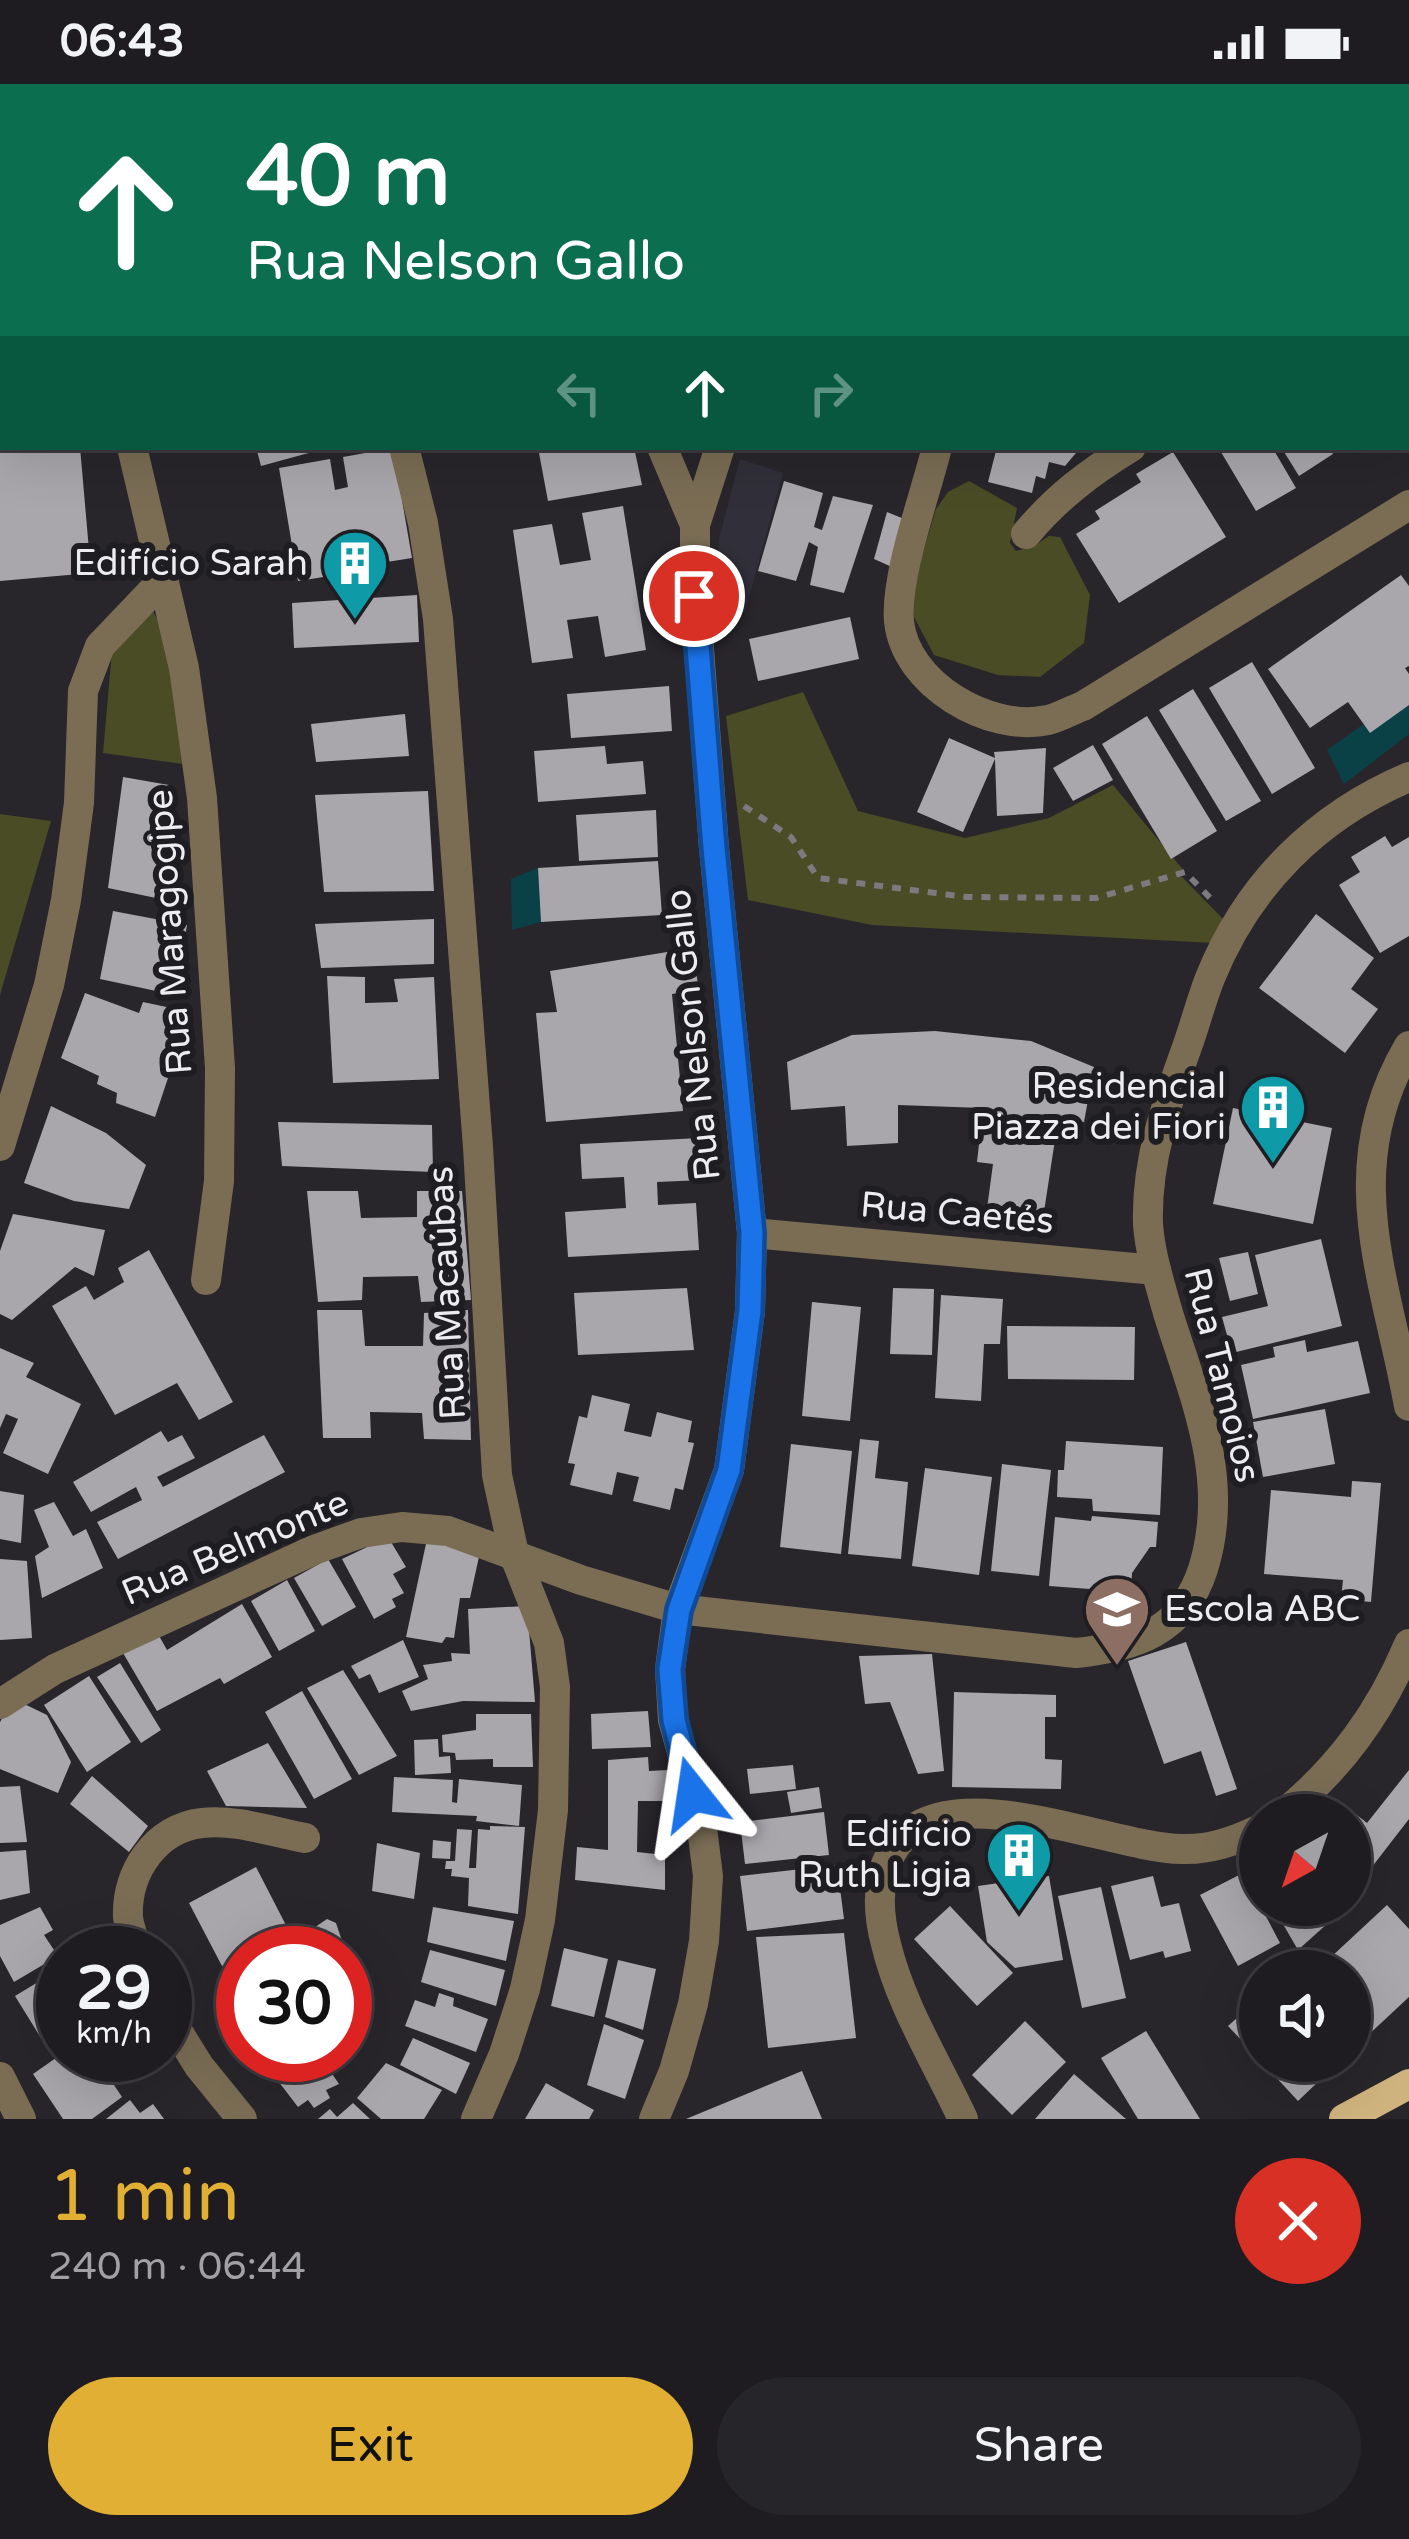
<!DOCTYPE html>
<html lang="en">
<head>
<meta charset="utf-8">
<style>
  body { margin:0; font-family:"Varela Round",sans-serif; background:#262529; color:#f1f3f6; height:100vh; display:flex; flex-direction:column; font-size:45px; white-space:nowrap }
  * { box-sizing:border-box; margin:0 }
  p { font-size:39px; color:#a1a1a5 }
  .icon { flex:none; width:66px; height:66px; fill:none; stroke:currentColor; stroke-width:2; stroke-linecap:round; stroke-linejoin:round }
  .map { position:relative; height:2035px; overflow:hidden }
  .side { display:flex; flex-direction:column; background:#1e1c20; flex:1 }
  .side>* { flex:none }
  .top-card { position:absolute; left:0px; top:0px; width:1410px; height:366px; box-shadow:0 12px 48px #0002,0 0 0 3px #3c3a3e; background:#0b6e4f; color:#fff; overflow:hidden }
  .needle { width:78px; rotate:220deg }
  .fabs { position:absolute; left:1239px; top:1710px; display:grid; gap:24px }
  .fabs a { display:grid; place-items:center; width:132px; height:132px; border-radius:50%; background:#1e1c20; box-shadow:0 12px 48px #0002,0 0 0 3px #3c3a3e; font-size:60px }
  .speed { position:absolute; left:36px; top:1842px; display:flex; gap:24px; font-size:60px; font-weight:700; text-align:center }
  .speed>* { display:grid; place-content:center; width:156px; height:156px; border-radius:50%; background:#1e1c20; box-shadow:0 12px 48px #0002,0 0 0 3px #3c3a3e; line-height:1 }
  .speed small { font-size:30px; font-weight:400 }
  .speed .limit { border:18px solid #d22; background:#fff; color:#111 }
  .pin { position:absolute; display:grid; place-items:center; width:102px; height:102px; color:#fff; margin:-51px; border:6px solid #fff; border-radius:50%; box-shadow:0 3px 12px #0007 }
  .me { position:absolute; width:132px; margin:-66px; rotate:345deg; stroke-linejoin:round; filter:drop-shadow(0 0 9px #0008) }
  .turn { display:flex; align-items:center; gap:42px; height:252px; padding:0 48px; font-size:54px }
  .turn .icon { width:156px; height:156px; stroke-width:2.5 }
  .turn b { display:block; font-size:84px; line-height:102px }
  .lanes { display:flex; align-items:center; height:114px; padding:0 48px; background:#0003; justify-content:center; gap:60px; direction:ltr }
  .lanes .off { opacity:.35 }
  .round { display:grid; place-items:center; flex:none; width:126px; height:126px; border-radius:63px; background:#262529 }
  .headline { display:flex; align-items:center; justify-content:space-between; height:204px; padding:0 48px }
  h1 { font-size:72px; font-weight:600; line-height:90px; color:#e1af34 }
  .action { display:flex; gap:24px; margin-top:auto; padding:24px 48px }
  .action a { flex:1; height:138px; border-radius:72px; background:#e1af34; color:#111; font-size:48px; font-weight:600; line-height:138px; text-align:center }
  .action a+a { background:#262529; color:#f1f3f6 }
  .status { display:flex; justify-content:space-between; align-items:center; height:84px; padding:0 60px; background:#1e1c20; direction:ltr }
  .status svg { height:33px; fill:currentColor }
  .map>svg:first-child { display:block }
  .built { fill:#312f39 }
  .green { fill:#494c25 }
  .water { fill:#0a4147 }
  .building { fill:#a9a6ac }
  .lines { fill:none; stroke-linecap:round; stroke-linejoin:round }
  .path { stroke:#7c7a7f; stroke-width:6; stroke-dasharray:9 9; stroke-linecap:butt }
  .minor { stroke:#7a6d54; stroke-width:30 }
  .major { stroke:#cfb37e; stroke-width:30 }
  .route-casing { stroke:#114b97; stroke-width:30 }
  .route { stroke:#1a73e8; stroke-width:21 }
  .labels { text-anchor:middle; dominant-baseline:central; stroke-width:12; stroke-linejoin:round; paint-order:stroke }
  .poi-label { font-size:36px; fill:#edecf0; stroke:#1e1d21; text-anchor:end }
  .street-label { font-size:36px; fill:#edecf0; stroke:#1e1d21 }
</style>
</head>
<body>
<div class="status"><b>06:43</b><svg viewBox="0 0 49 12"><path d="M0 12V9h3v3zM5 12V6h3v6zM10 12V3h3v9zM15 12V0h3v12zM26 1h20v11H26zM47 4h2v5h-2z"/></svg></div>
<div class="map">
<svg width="1409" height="2035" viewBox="0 0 1409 2035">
  <rect width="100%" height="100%" fill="#28262b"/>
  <polygon class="built" points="740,375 783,389 745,528 722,533 717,502 719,455"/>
  <g class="green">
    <polygon points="969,397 1017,424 1010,459 1016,467 1034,462 1049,452 1060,453 1090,511 1084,559 1040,593 998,591 934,571 914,533 912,505 936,425 948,408"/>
    <polygon points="151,524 164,547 183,680 103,669 112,567"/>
    <polygon points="803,608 858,727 965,754 1049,734 1113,701 1185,788 1180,791 1228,840 1213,859 872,841 748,816 726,632"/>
    <polygon points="0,730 51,737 0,911"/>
  </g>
  <g class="water">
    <polygon points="1409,608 1409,650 1344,700 1327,666"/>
    <polygon points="538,784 541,838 512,846 511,795"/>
  </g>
  <g class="building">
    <polygon points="0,363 80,363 91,489 0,497"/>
    <polygon points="256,363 327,363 327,364 261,382"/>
    <polygon points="563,363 634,363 642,401 548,417 539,369"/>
    <polygon points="997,363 1081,363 1065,382 1049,378 1045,395 1036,392 1032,409 988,398"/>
    <polygon points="1218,363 1272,363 1296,404 1256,427"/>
    <polygon points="1281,363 1328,363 1333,370 1299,392"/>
    <polygon points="393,364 412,474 368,481 363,453 344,456 349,489 298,497 279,384 330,375 335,406 348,403 343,373"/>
    <polygon points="1173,368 1226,453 1119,519 1076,450 1100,435 1095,427 1141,398 1136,390"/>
    <polygon points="784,397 823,409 814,443 822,446 833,412 873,421 844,509 810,501 818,463 809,458 796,497 758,487"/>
    <polygon points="623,422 646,566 605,573 598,532 567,536 573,574 532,579 513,446 552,440 560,481 591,476 582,429"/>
    <polygon points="887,428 914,439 901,487 874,475"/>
    <polygon points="1401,491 1409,502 1409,582 1405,584 1409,590 1409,621 1370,649 1348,618 1310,644 1268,585"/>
    <polygon points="417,511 419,558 294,564 292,519"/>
    <polygon points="850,533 859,575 758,597 749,555"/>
    <polygon points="1252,578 1315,684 1272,710 1209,604"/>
    <polygon points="669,602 672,647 571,654 567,610"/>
    <polygon points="1193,605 1261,717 1226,737 1159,626"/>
    <polygon points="405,630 409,672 316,678 311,640"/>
    <polygon points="1147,632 1217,747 1171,775 1102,660"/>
    <polygon points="949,654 995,674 994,668 1046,664 1043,729 997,732 995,675 963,748 917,728"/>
    <polygon points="1093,661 1113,696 1073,717 1053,684"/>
    <polygon points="605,662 607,680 643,677 646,710 538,718 534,667"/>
    <polygon points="123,693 169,701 185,820 108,804"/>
    <polygon points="428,707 434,807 324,808 315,711"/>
    <polygon points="656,726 658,773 579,777 576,731"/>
    <polygon points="1385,752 1392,763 1409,753 1409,852 1380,869 1339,801 1360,788 1351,773"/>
    <polygon points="658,777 662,831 541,838 538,784"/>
    <polygon points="113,827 187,841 175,911 100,895"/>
    <polygon points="1316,830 1374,874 1351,905 1378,925 1345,969 1259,904"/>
    <polygon points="434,835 434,880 321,884 315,840"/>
    <polygon points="692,864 699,906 672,910 683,1027 546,1038 536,929 557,928 550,887"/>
    <polygon points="327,892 365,893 365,919 398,918 394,895 434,893 439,995 333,999"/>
    <polygon points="85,909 139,929 143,918 190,928 155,1033 116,1019 117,1009 97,1000 99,992 61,974"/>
    <polygon points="935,947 1031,957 1094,983 1084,1038 1058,1036 1042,1141 986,1132 993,1080 977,1078 983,1024 898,1021 898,1059 847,1062 845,1022 791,1026 787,978 852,951"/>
    <polygon points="51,1022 106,1049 146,1081 129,1125 74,1117 24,1099"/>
    <polygon points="1233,1024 1332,1044 1313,1140 1213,1120"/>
    <polygon points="278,1038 432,1041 433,1088 282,1082"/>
    <polygon points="700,1054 703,1096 657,1098 658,1121 696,1119 699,1166 568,1173 565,1128 626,1124 624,1093 582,1095 580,1060"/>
    <polygon points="307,1107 358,1107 361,1134 417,1133 417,1107 462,1107 471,1216 421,1218 418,1192 363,1193 362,1216 318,1218"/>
    <polygon points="13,1130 105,1146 94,1192 75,1183 12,1236 0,1230 0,1167"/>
    <polygon points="1321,1155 1342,1242 1232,1269 1222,1233 1268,1222 1255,1171"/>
    <polygon points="149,1166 233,1318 199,1336 177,1299 115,1331 52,1222 86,1202 94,1216 124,1198 118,1184"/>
    <polygon points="1248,1168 1258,1210 1230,1217 1219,1174"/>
    <polygon points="687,1204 694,1266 578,1271 574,1209"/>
    <polygon points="893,1204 934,1205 932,1271 890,1270"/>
    <polygon points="941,1211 1003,1215 1000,1260 984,1260 981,1317 935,1314"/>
    <polygon points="812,1218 861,1223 850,1337 802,1332"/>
    <polygon points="317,1226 362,1226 365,1262 423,1262 424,1229 468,1226 471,1356 424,1355 422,1329 370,1328 371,1354 323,1354"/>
    <polygon points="1007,1242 1135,1243 1134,1296 1008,1295"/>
    <polygon points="1305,1256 1307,1268 1358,1257 1370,1309 1253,1335 1241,1281 1275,1273 1273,1263"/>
    <polygon points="0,1264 34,1279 26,1293 81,1320 48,1390 3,1369 18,1335 6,1330 0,1344"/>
    <polygon points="592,1311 630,1320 624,1347 651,1353 657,1328 692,1337 688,1358 694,1359 683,1406 675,1404 670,1426 633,1417 639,1393 617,1388 612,1411 570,1401 575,1380 568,1379 579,1332 587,1334"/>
    <polygon points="1325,1325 1335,1380 1263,1393 1253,1338"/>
    <polygon points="161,1347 168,1358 182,1351 195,1374 157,1393 163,1403 264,1351 285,1388 118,1475 97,1438 142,1416 136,1403 91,1428 73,1398"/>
    <polygon points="860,1355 879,1357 875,1394 908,1398 901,1475 848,1470"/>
    <polygon points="1066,1357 1163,1363 1160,1431 1093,1427 1092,1415 1057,1413 1058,1386 1064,1386"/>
    <polygon points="791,1360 852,1367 841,1470 780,1463"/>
    <polygon points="1002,1380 1051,1386 1039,1492 991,1487"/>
    <polygon points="925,1384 992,1393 979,1491 912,1482"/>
    <polygon points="1352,1397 1381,1399 1371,1518 1341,1515 1343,1496 1264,1490 1271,1406 1351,1413"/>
    <polygon points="0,1407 24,1411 21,1459 0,1455"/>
    <polygon points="54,1418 73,1452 86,1445 103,1484 42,1514 35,1472 49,1463 34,1426"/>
    <polygon points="1092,1432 1158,1438 1156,1463 1150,1463 1132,1489 1131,1508 1049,1502 1055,1433 1091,1437"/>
    <polygon points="388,1453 406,1483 393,1490 404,1509 392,1515 396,1523 374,1535 342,1475"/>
    <polygon points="427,1455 480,1468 470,1514 460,1514 454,1554 446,1553 442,1559 406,1553"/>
    <polygon points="0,1475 27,1477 32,1554 0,1556"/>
    <polygon points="328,1475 356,1523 322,1542 294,1494"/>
    <polygon points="287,1496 315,1547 279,1567 251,1517"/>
    <polygon points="242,1520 272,1573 224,1600 220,1594 157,1627 123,1569 158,1550 167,1566"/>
    <polygon points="527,1522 535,1618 463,1617 411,1627 402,1607 428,1595 423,1581 452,1577 451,1569 470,1570 468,1525"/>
    <polygon points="403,1556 419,1593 379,1609 370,1590 359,1595 351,1582"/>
    <polygon points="1186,1558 1237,1705 1216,1712 1201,1667 1164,1680 1128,1577"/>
    <polygon points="932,1570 944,1687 918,1690 890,1618 865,1620 859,1572"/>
    <polygon points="120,1579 161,1646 141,1659 97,1593"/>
    <polygon points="343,1586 397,1672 359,1691 307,1604"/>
    <polygon points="89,1592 131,1658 87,1688 44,1621"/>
    <polygon points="302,1607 352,1695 314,1715 265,1628"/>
    <polygon points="954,1608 1056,1611 1056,1633 1045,1633 1045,1675 1062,1676 1061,1705 952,1703"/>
    <polygon points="14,1615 47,1631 71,1678 58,1709 0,1685 0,1638"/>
    <polygon points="648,1627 651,1663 592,1665 591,1630"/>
    <polygon points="476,1630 531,1630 533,1683 493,1683 493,1675 456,1676 455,1669 443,1668 442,1651 476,1646"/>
    <polygon points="438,1655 439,1673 450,1672 451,1689 415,1691 414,1656"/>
    <polygon points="268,1659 307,1724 226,1722 207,1687"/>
    <polygon points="648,1673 649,1687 668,1686 670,1717 638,1717 637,1768 665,1771 665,1806 575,1796 577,1763 608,1766 608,1676"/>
    <polygon points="793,1681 796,1705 750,1710 747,1685"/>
    <polygon points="1409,1686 1409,1735 1368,1788 1350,1774 1350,1731 1342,1731 1348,1724 1367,1739"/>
    <polygon points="92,1692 148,1742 129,1768 70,1720"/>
    <polygon points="394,1693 453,1696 452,1718 457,1719 459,1695 522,1701 519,1742 476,1737 477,1732 392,1728"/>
    <polygon points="20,1702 27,1758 0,1759 0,1703"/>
    <polygon points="819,1703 822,1724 791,1729 787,1708"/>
    <polygon points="824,1728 829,1771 745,1780 740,1738"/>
    <polygon points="490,1742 525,1743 518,1830 468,1822 469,1794 451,1792 452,1785 445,1785 446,1777 455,1777 457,1745 472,1746 469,1784 476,1784 478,1745 490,1746"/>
    <polygon points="433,1756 451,1758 450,1775 432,1774"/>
    <polygon points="377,1759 420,1769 414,1815 372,1807"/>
    <polygon points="26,1766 30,1809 0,1816 0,1768"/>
    <polygon points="837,1781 844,1835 747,1847 740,1792"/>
    <polygon points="256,1783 290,1849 222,1882 189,1819"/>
    <polygon points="1243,1789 1280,1859 1238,1882 1200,1811"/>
    <polygon points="1049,1792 1063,1876 1015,1884 987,1858 978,1802"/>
    <polygon points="1153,1792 1161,1823 1179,1819 1191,1867 1165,1874 1163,1867 1130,1876 1111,1802"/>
    <polygon points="1101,1803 1126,1914 1082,1924 1058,1812"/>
    <polygon points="1272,1821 1348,1821 1298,1866"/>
    <polygon points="1387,1821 1409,1845 1409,1913 1350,1968 1350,1887 1316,1887"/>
    <polygon points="950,1822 1013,1889 977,1922 914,1855"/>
    <polygon points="40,1823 53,1846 44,1851 58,1872 14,1898 0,1872 0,1841"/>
    <polygon points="433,1823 514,1837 506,1877 427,1858"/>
    <polygon points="327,1835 336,1839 346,1869 303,1869 296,1856"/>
    <polygon points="844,1849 856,1954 768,1964 756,1853"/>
    <polygon points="564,1864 608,1875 594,1933 551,1922"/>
    <polygon points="430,1866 505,1886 496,1922 421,1898"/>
    <polygon points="618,1876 656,1885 643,1946 605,1933"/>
    <polygon points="243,1884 243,1937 219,1899"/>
    <polygon points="53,1889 63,1905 63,1957 49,1967 15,1912"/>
    <polygon points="439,1909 454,1914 453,1922 488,1935 476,1968 405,1942 415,1916 435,1923"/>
    <polygon points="1260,1913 1260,1976 1228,1942"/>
    <polygon points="1025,1937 1066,1978 1012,2031 972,1991"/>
    <polygon points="604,1940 644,1956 625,2015 587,2001"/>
    <polygon points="1146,1947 1200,2035 1138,2035 1101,1974"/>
    <polygon points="413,1954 470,1979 456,2010 400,1981"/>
    <polygon points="63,1969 94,1971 122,2013 92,2035 63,2035 33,1990"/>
    <polygon points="296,1971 319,1971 339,2000 326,2006 330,2014 314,2024 308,2016 298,2023 272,1989"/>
    <polygon points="1261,1977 1340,1977 1298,2017"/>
    <polygon points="386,1979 442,2006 424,2035 381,2035 357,2014"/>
    <polygon points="802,1987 822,2035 686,2035"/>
    <polygon points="1074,1990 1126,2035 1035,2035"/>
    <polygon points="546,1999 594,2026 589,2035 525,2035"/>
    <polygon points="130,2016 140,2029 153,2020 164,2035 106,2035"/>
    <polygon points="353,2019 370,2035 318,2035 330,2025 337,2033"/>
  </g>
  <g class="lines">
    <polyline class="path" points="744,722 791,753 818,794 967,813 1096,814 1185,788 1216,820"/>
    <g class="minor">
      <polyline points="26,0 27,3"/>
      <polyline points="257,0 259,3"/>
      <polyline points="514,0 516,3"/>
      <polyline points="824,3 825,0"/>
      <polyline points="863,3 864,0"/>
      <polyline points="1020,3 1021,0"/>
      <polyline points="1407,31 1409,26"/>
      <polyline points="132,363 184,584 202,714 220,984 219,1097 206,1196"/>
      <polyline points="404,363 423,439 438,535 478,1063 497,1391 514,1470 549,1559 555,1603 553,1726 540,1836 525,1905 504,1970 476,2035"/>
      <polyline points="662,363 695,441"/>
      <path d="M937,363C926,409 895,492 899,537C905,600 989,649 1048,636C1060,633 1072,626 1083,622L1409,421"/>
      <path d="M1026,450C1057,413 1090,388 1131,363"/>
      <path d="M1409,962C1336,1085 1386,1195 1409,1322"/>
      <polyline points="0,1062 49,901 66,816 79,719 83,607 100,562 161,498"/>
      <polyline points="752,1149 1156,1186"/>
      <path d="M0,1620L55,1585L314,1466L361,1449L402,1443L448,1447L581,1496L678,1525L1076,1569C1134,1563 1183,1548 1203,1485C1231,1396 1195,1315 1168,1229C1160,1200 1150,1170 1148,1140C1146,1077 1166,1021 1187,963C1195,941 1201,917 1210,894C1248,800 1317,732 1409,693"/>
      <path d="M1282,1731C1340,1684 1380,1629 1409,1560"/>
      <path d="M139,1869C135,1858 129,1844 128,1833C126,1788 156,1744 202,1739C236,1735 272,1748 305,1754"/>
      <polyline points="165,1927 199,1982 242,2035"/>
      <polyline points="0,1993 21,2035"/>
      <polyline points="654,2035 674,1987 693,1920 704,1857 708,1792 701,1736 673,1636 670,1585 678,1525 729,1386 750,1227 752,1149 714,764 695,512 695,441 720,363"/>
      <path d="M963,2035C937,1979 900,1920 886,1860C878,1830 876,1799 890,1771C936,1682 1107,1764 1182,1765C1210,1766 1235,1757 1260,1745"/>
    </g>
    <polyline class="major" points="1344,2035 1409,2000"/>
  </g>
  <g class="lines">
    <defs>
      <polyline id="route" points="693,1710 674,1636 670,1585 679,1526 729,1386 750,1227 752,1149 714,764 694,512"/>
    </defs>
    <use href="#route" class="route-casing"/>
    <use href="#route" class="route"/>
  </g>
  <defs>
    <symbol id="building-pin" viewBox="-11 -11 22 30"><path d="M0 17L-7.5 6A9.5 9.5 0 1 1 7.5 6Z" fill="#0f9aa8" stroke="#1e1d21"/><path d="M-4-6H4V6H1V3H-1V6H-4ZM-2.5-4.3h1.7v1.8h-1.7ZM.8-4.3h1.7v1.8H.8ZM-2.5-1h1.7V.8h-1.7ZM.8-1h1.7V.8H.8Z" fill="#fff"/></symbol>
    <symbol id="school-pin" viewBox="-11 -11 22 30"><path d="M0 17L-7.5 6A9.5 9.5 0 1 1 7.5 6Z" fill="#8d6e63" stroke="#1e1d21"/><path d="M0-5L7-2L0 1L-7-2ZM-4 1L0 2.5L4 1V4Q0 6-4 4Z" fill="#fff"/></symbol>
  </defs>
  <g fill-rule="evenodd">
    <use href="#building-pin" x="317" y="441" width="76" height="104"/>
    <use href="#building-pin" x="1235" y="985" width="76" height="104"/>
    <use href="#school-pin" x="1079" y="1487" width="76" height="104"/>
    <use href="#building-pin" x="981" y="1733" width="76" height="104"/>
  </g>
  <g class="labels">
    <g class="poi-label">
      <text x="308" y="479">Edifício Sarah</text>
      <text x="1226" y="1002">Residencial<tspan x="1226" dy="41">Piazza dei Fiori</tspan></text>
      <text x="1164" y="1525" text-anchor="start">Escola ABC</text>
      <text x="972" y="1750">Edifício<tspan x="972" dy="41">Ruth Ligia</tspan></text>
    </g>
    <g class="street-label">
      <text transform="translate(170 848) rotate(-94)">Rua Maragogipe</text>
      <text transform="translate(693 951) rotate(-96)">Rua Nelson Gallo</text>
      <text transform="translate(957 1129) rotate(5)">Rua Caetés</text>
      <text transform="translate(447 1209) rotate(-93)">Rua Macaúbas</text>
      <text transform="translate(1222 1291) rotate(76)">Rua Tamoios</text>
      <text transform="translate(235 1464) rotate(-23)">Rua Belmonte</text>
    </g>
  </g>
</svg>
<div class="fabs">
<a><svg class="needle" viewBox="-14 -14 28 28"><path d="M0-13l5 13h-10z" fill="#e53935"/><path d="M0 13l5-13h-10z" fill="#a1a1a5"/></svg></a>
<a><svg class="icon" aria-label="sound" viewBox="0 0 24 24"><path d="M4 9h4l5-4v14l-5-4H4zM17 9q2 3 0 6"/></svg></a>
</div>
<div class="speed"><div>29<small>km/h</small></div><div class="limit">30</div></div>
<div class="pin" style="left:694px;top:512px;background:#d93025"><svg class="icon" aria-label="arrive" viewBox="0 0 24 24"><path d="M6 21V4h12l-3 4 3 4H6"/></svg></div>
<svg class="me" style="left:693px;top:1710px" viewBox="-20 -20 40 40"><path d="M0-17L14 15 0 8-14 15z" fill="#1a73e8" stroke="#fff" stroke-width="4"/></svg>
<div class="top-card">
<div class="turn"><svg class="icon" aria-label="ahead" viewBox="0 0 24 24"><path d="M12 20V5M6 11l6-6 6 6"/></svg><div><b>40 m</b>Rua Nelson Gallo</div></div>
<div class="lanes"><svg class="icon off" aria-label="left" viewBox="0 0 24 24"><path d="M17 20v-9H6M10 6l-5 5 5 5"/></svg><svg class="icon" aria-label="ahead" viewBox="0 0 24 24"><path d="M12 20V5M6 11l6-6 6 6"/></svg><svg class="icon off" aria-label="right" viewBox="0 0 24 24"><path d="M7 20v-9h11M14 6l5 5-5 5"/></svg></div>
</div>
</div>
<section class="side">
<div class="headline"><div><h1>1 min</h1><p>240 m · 06:44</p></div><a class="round" style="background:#d93025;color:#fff"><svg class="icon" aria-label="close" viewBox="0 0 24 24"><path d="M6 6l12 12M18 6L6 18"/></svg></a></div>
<div class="action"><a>Exit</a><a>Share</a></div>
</section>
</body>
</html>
